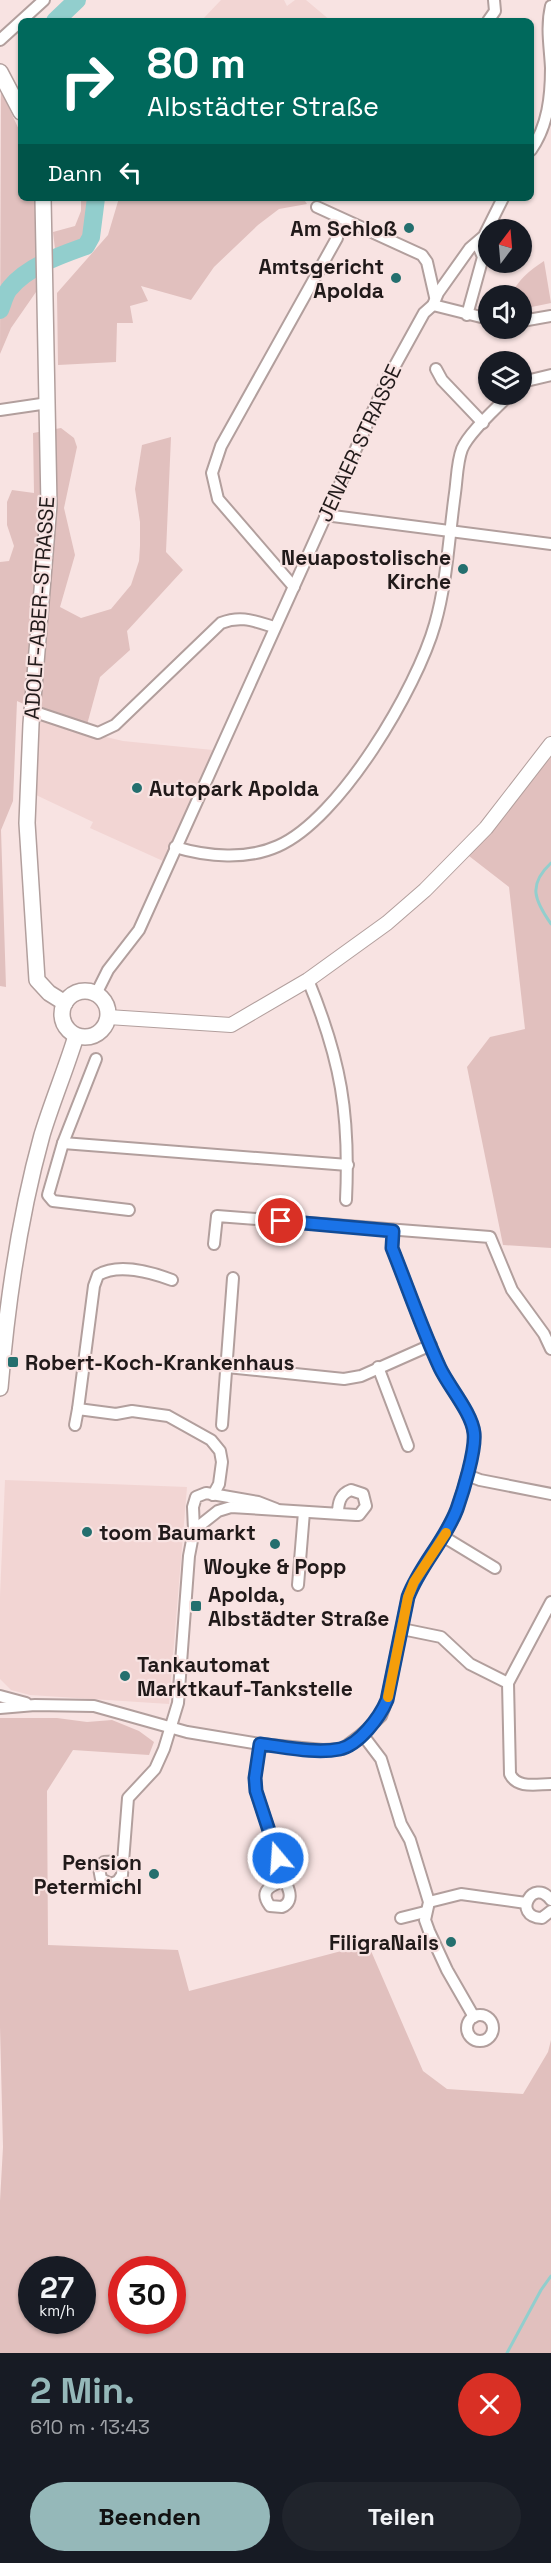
<!DOCTYPE html>
<html lang="de">
<head>
<meta charset="utf-8">
<style>
  body { margin:0; font-family:"Space Grotesk",sans-serif; background:#20242c; color:#f1f3f6; height:100vh; display:flex; flex-direction:column; font-size:22px; white-space:nowrap }
  * { box-sizing:border-box; margin:0 }
  p { font-size:20px; color:#9ea1a6 }
  .icon { flex:none; width:33px; height:33px; fill:none; stroke:currentColor; stroke-width:2; stroke-linecap:round; stroke-linejoin:round }
  .map { position:relative; height:2353px; overflow:hidden }
  .panel { display:flex; flex-direction:column; background:#171b24; flex:1 }
  .panel>* { flex:none }
  .top-card { position:absolute; left:18px; top:18px; width:516px; height:183px; border-radius:9px; box-shadow:0 2px 4px #0004; background:#00695c; color:#fff; overflow:hidden }
  .needle { width:39px; rotate:16deg }
  .buttons { position:absolute; left:478px; top:219px; display:grid; gap:12px }
  .buttons a { display:grid; place-items:center; width:54px; height:54px; border-radius:50%; background:#171b24; box-shadow:0 2px 4px #0004; font-size:30px }
  .speed { position:absolute; left:18px; top:2256px; display:flex; gap:12px; font-size:30px; font-weight:700; text-align:center }
  .speed>* { display:grid; place-content:center; width:78px; height:78px; border-radius:50%; background:#171b24; box-shadow:0 2px 4px #0004; line-height:1 }
  .speed small { font-size:15px; font-weight:400 }
  .speed .limit { border:9px solid #d22; background:#fff; color:#111 }
  .pin { position:absolute; display:grid; place-items:center; width:51px; height:51px; color:#fff; margin:-26px; border:3px solid #fff; border-radius:50%; box-shadow:0 2px 6px #0007 }
  .me { position:absolute; width:66px; margin:-33px; rotate:342deg; stroke-linejoin:round; filter:drop-shadow(0 0 4px #0008) }
  .turn { display:flex; align-items:center; gap:21px; height:126px; padding:0 30px; font-size:27px }
  .turn .icon { width:78px; height:78px; stroke-width:2.5 }
  .turn b { display:block; font-size:42px; line-height:51px }
  .then { display:flex; align-items:center; height:57px; padding:0 30px; background:#0003; gap:12px; font-size:22px }
  .round { display:grid; place-items:center; flex:none; width:63px; height:63px; border-radius:32px; background:#20242c }
  .overview { display:flex; align-items:center; justify-content:space-between; height:102px; padding:0 30px }
  h1 { font-size:36px; font-weight:800; line-height:45px; color:#95b8b9 }
  .primary-button { display:flex; gap:12px; margin-top:auto; padding:12px 30px }
  .primary-button a { flex:1; height:69px; border-radius:36px; background:#95b8b9; color:#111; font-size:24px; font-weight:800; line-height:69px; text-align:center }
  .primary-button a+a { background:#20242c; color:#f1f3f6 }
  .map>svg:first-child { display:block }
  .built { fill:#f2d5d3 }
  .green { fill:#e1c0be; fill-rule:evenodd }
  .lines { fill:none; stroke-linecap:round; stroke-linejoin:round }
  .stream { stroke:#92cecd; stroke-width:3 }
  .river { stroke:#92cecd; stroke-width:18 }
  .minor-casing { stroke:#b29f9d; stroke-width:14 }
  .tertiary-casing { stroke:#b29f9d; stroke-width:16 }
  .secondary-casing { stroke:#b29f9d; stroke-width:18 }
  .minor { stroke:#fff; stroke-width:10 }
  .tertiary { stroke:#fff; stroke-width:14 }
  .secondary { stroke:#fff; stroke-width:15 }
  .route-casing { stroke:#114b97; stroke-width:15 }
  .route { stroke:#1a73e8; stroke-width:10 }
  .slow { stroke:#f59e0b; stroke-width:10 }
  .poi-dot { fill:#246f6e; stroke:#f8e3e2; stroke-width:2 }
  .labels { text-anchor:middle; dominant-baseline:central; stroke-width:4.5; stroke-linejoin:round; paint-order:stroke }
  .poi-label { font-size:21px; font-weight:bold; fill:#211a1a; stroke:#f8e3e2; text-anchor:end }
  .street-label { font-size:21px; fill:#211a1a; stroke:#f8e3e2 }
</style>
</head>
<body>
<div class="map">
<svg width="551" height="2353" viewBox="0 0 551 2353">
  <rect width="100%" height="100%" fill="#f8e3e2"/>
  <g class="built">
    <polygon points="221,0 284,0 287,6 295,0 306,0 331,21 201,21"/>
    <polygon points="37,716 85,732 123,741 213,750 163,861 90,828 93,822 36,795"/>
    <polygon points="5,1480 187,1487 169,1704 30,1695 11,1690 0,1679 0,1596"/>
  </g>
  <g class="green">
    <polygon points="1,91 21,134 21,198 35,198 36,292 11,328 0,354"/>
    <path d="M81,198H101C95,245 99,243 57,266L53,232L75,226L81,211Z"/>
    <polygon points="119,198 303,198 307,204 279,209 258,225 214,267 191,300 141,286 148,301 130,306 133,323 117,323 116,362 58,365 57,293 108,235"/>
    <path d="M544,261L551,303L522,309V296L511,295C518,280 530,270 544,261Z"/>
    <polygon points="61,428 74,438 77,447 64,508 75,555 60,607 81,618 111,609 131,585 139,561 140,546 140,522 135,489 142,445 171,437 166,552 183,570 127,631 130,650 100,677 85,732 17,701 13,801 1,830 6,987 0,986 0,562 9,561 14,546 7,525 7,502 12,490 34,493 33,433"/>
    <polygon points="551,753 551,1248 503,1245 467,1067 490,1037 525,1029 509,887 469,856"/>
    <path d="M0,1718H57L87,1722L112,1720L139,1731L154,1742L149,1755L73,1750L47,1791L48,1945L178,1950L189,1991L368,1944L423,2071L447,2089L523,2094L548,2052L551,2040V2353H0V2201L3,2147L0,2027ZM32,2270H82V2320H32ZM122,2270H172V2320H122Z"/>
  </g>
  <g class="lines">
    <g class="stream">
      <path d="M551,863C527,885 535,901 551,924"/>
      <polyline points="507,2353 541,2290 551,2276"/>
    </g>
    <g class="river">
      <polyline points="55,21 77,0"/>
      <path d="M0,310C3,303 5,293 10,288C28,266 61,255 86,246L91,237L96,198"/>
    </g>
    <defs>
      <g id="minor">
        <polyline points="488,21 495,11 494,0"/>
        <polyline points="0,40 44,0"/>
        <path d="M531,150C548,126 551,96 551,68C550,47 546,27 551,6"/>
        <polyline points="317,207 422,255 427,262 435,297"/>
        <polyline points="433,305 489,319"/>
        <polyline points="467,315 483,257 477,243"/>
        <polyline points="522,321 551,316"/>
        <polyline points="436,369 442,380 483,423"/>
        <polyline points="522,382 551,375"/>
        <polyline points="0,410 48,403"/>
        <polyline points="325,515 551,544"/>
        <polyline points="294,587 218,499 212,473 221,446 337,238"/>
        <path d="M32,711L98,733L115,725L221,623C241,615 254,621 274,627"/>
        <path d="M175,847C208,857 247,860 278,846C340,819 417,688 435,624C447,582 449,536 455,493C457,479 457,462 462,449C469,432 497,408 510,394"/>
        <path d="M308,980C341,1060 350,1114 346,1200"/>
        <polyline points="96,994 108,970 139,930 387,380 424,313 433,305 438,293 470,248 484,236 503,198"/>
        <polyline points="96,1059 63,1143 48,1195 53,1201 129,1210"/>
        <polyline points="63,1143 348,1165"/>
        <polyline points="214,1244 217,1216 490,1237 512,1290 544,1334 551,1349"/>
        <polyline points="227,1367 344,1379 361,1376 431,1345"/>
        <polyline points="378,1367 408,1446"/>
        <path d="M78,1409L94,1286L98,1275C118,1263 151,1272 172,1280"/>
        <polyline points="75,1425 78,1409 116,1414 132,1411 168,1416 211,1440 220,1451 222,1462 219,1484 213,1495"/>
        <polyline points="222,1425 233,1278"/>
        <polyline points="467,1475 480,1480 551,1494"/>
        <path d="M194,1530L218,1511L231,1507L356,1515H359L366,1506L363,1494L351,1490C340,1494 338,1503 338,1514"/>
        <polyline points="444,1537 495,1568"/>
        <polyline points="298,1585 304,1512"/>
        <path d="M402,1629L441,1637L470,1664L508,1683L510,1774C517,1789 537,1784 551,1784"/>
        <polyline points="508,1683 551,1602"/>
        <polyline points="0,1696 26,1703"/>
        <path d="M0,1708L35,1705L94,1706L187,1732L260,1744L323,1750L342,1749L362,1734L381,1716L387,1700L408,1597C420,1565 445,1541 457,1509C463,1491 476,1451 474,1433C472,1413 449,1387 440,1368C422,1329 408,1288 392,1248L393,1231"/>
        <polyline points="362,1734 381,1759 401,1824 410,1840 429,1902 425,1920 429,1931 447,1970 474,2017"/>
        <path d="M260,1744L255,1778L256,1791L289,1891C291,1898 289,1904 282,1907L270,1906C258,1890 272,1885 285,1880"/>
        <polyline points="123,1861 104,1862 99,1868 101,1879 111,1884 118,1881 122,1875 128,1798 155,1769 164,1749 178,1703 189,1556 194,1530 193,1507 196,1497 206,1493 258,1502 276,1509"/>
        <path d="M551,1900C533,1876 511,1917 542,1918L551,1911"/>
        <polyline points="429,1902 461,1894 526,1903"/>
        <polyline points="401,1918 425,1912"/>
        <circle cx="480" cy="2028" r="13"/>
      </g>
      <polyline id="tertiary" points="108,1017 231,1025 308,980 387,923 425,890 486,828 551,744"/>
      <g id="secondary">
        <polyline points="0,72 21,112"/>
        <polyline points="43,198 49,505 31,724 27,823 37,980 49,993 65,1003"/>
        <circle cx="85" cy="1014" r="23"/>
        <path d="M0,1388C7,1303 19,1218 42,1135C52,1102 66,1069 76,1036"/>
      </g>
    </defs>
    <use href="#minor" class="minor-casing"/>
    <use href="#tertiary" class="tertiary-casing"/>
    <use href="#secondary" class="secondary-casing"/>
    <use href="#minor" class="minor"/>
    <use href="#tertiary" class="tertiary"/>
    <use href="#secondary" class="secondary"/>
  </g>
  <g class="lines">
    <defs>
      <path id="route" d="M278,1858L256,1791L255,1778L260,1744C285,1747 315,1754 340,1749C359,1745 380,1717 387,1700L408,1597C420,1565 445,1541 457,1509C463,1492 476,1450 474,1433C472,1413 449,1387 440,1368C422,1329 408,1288 392,1248L393,1231L281,1221"/>
    </defs>
    <use href="#route" class="route-casing"/>
    <use href="#route" class="route"/>
    <polyline class="slow" points="388,1697 408,1597 414,1582 446,1533"/>
  </g>
  <g class="poi-dot">
    <circle cx="409" cy="228" r="6"/>
    <circle cx="396" cy="278" r="6"/>
    <circle cx="463" cy="569" r="6"/>
    <circle cx="137" cy="788" r="6"/>
    <rect x="7" y="1356" width="12" height="12" rx="3"/>
    <circle cx="87" cy="1532" r="6"/>
    <circle cx="275" cy="1544" r="6"/>
    <rect x="190" y="1600" width="12" height="12" rx="3"/>
    <circle cx="125" cy="1676" r="6"/>
    <circle cx="154" cy="1874" r="6"/>
    <circle cx="451" cy="1942" r="6"/>
  </g>
  <g class="labels">
    <g class="poi-label">
      <text x="397" y="228">Am Schloß</text>
      <text x="384" y="266">Amtsgericht<tspan x="384" dy="24">Apolda</tspan></text>
      <text x="451" y="557">Neuapostolische<tspan x="451" dy="24">Kirche</tspan></text>
      <text x="149" y="788" text-anchor="start">Autopark Apolda</text>
      <text x="25" y="1362" text-anchor="start">Robert-Koch-Krankenhaus</text>
      <text x="99" y="1532" text-anchor="start">toom Baumarkt</text>
      <text x="275" y="1566" text-anchor="middle">Woyke &amp; Popp</text>
      <text x="208" y="1594" text-anchor="start">Apolda,<tspan x="208" dy="24">Albstädter Straße</tspan></text>
      <text x="137" y="1664" text-anchor="start">Tankautomat<tspan x="137" dy="24">Marktkauf-Tankstelle</tspan></text>
      <text x="142" y="1862">Pension<tspan x="142" dy="24">Petermichl</tspan></text>
      <text x="439" y="1942">FiligraNails</text>
    </g>
    <g class="street-label">
      <text transform="translate(359 443) rotate(-65)">JENAER STRASSE</text>
      <text transform="translate(39 608) rotate(-86)">ADOLF-ABER-STRASSE</text>
    </g>
  </g>
</svg>
<div class="buttons">
<a><svg class="needle" viewBox="-14 -14 28 28"><path d="M0-13l5 13h-10z" fill="#e53935"/><path d="M0 13l5-13h-10z" fill="#9ea1a6"/></svg></a>
<a><svg class="icon" aria-label="sound" viewBox="0 0 24 24"><path d="M4 9h4l5-4v14l-5-4H4zM17 9q2 3 0 6"/></svg></a>
<a><svg class="icon" aria-label="layers" viewBox="0 0 24 24"><path d="M12 4l9 5-9 5-9-5zM3 14l9 5 9-5"/></svg></a>
</div>
<div class="speed"><div>27<small>km/h</small></div><div class="limit">30</div></div>
<div class="pin" style="left:281px;top:1221px;background:#d93025"><svg class="icon" aria-label="arrive" viewBox="0 0 24 24"><path d="M6 21V4h12l-3 4 3 4H6"/></svg></div>
<svg class="me" style="left:278px;top:1858px" viewBox="-20 -20 40 40"><circle r="17" fill="#1a73e8" stroke="#fff" stroke-width="3"/><path d="M0-11L8 9 0 5-8 9z" fill="#fff"/></svg>
<div class="top-card">
<div class="turn"><svg class="icon" aria-label="right" viewBox="0 0 24 24"><path d="M7 20v-9h11M14 6l5 5-5 5"/></svg><div><b>80 m</b>Albstädter Straße</div></div>
<div class="then">Dann<svg class="icon" aria-label="left" viewBox="0 0 24 24"><path d="M17 20v-9H6M10 6l-5 5 5 5"/></svg></div>
</div>
</div>
<section class="panel">
<div class="overview"><div><h1>2 Min.</h1><p>610 m · 13:43</p></div><a class="round" style="background:#d93025;color:#fff"><svg class="icon" aria-label="close" viewBox="0 0 24 24"><path d="M6 6l12 12M18 6L6 18"/></svg></a></div>
<div class="primary-button"><a>Beenden</a><a>Teilen</a></div>
</section>
</body>
</html>
